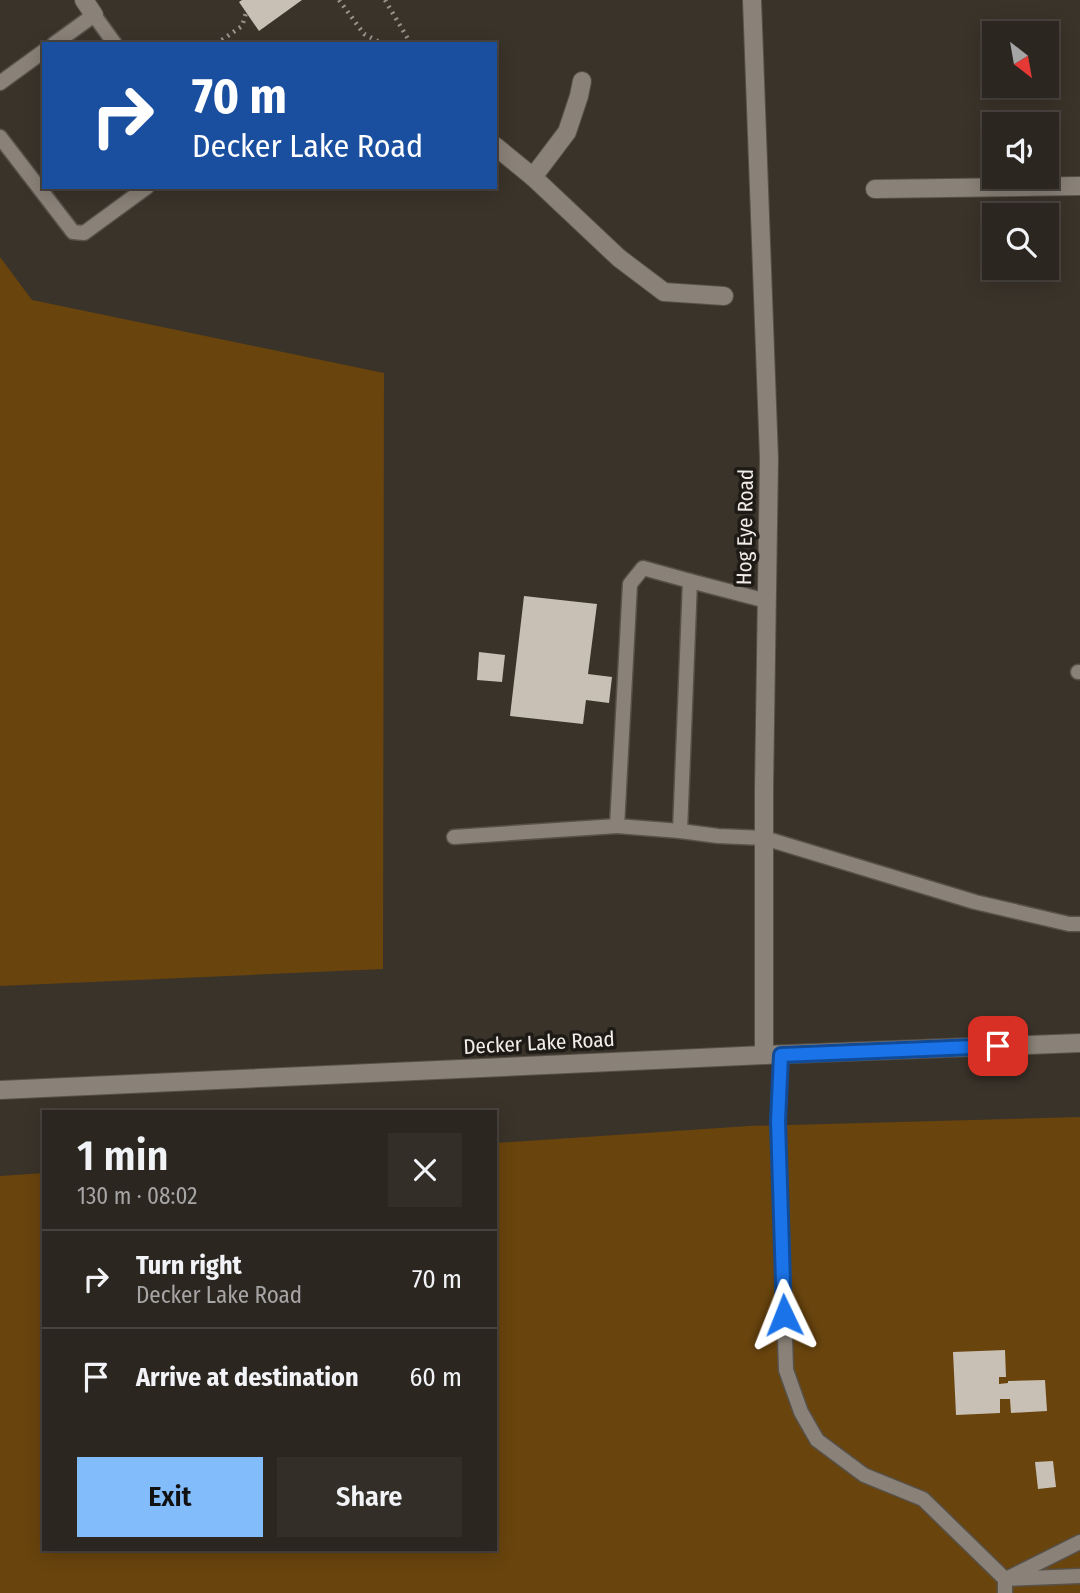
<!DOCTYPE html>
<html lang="en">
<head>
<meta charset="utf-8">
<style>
  body { margin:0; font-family:"Fira Sans Condensed",sans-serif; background:#342e29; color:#f1f3f6; height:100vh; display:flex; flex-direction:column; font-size:26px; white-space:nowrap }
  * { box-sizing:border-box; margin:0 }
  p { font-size:23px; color:#a6a5a5 }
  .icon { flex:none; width:38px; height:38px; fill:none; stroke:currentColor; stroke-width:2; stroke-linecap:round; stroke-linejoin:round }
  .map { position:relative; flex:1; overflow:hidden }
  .side { position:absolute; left:42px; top:1110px; width:455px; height:441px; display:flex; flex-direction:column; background:#2c2620; border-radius:0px; box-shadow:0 4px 18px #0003,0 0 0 2px #48433e }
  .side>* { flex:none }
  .guide { position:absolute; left:42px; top:42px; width:455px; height:147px; border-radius:0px; box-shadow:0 4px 18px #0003,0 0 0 2px #48433e; background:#1a4fa0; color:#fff; overflow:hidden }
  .needle { width:46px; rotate:149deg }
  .fabs { position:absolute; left:982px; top:21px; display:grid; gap:14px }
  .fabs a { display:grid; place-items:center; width:77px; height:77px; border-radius:0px; background:#2c2620; box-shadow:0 4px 18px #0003,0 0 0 2px #48433e; font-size:35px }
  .pin { position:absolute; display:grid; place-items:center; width:60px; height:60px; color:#fff; margin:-30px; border-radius:14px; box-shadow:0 4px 10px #0006 }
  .me { position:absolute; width:77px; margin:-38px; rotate:358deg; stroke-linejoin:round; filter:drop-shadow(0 0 5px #0008) }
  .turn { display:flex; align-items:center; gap:24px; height:147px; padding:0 35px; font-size:32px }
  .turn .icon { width:91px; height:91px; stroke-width:2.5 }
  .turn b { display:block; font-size:49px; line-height:60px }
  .round { display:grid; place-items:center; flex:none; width:74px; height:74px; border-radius:0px; background:#342e29 }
  .head { display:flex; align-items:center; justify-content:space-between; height:119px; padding:0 35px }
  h1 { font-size:42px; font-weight:600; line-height:52px }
  .primary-button { display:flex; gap:14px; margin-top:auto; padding:14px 35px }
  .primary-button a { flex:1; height:80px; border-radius:0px; background:#83bcfb; color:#111; font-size:28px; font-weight:600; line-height:80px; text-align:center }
  .primary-button a+a { background:#342e29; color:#f1f3f6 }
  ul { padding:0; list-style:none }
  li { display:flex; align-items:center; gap:21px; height:98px; padding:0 35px; border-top:2px solid #48433e }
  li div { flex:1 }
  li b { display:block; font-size:26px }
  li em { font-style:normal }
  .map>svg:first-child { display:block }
  .green { fill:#69440d }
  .building { fill:#c8c0b5 }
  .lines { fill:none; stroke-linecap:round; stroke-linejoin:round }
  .service-casing { stroke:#57514a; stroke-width:17 }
  .minor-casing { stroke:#57514a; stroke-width:20 }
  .tertiary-casing { stroke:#57514a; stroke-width:20 }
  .secondary-casing { stroke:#57514a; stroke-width:20 }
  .path { stroke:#99938c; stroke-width:4.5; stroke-dasharray:2 5; stroke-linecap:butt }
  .service { stroke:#8a8278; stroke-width:14 }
  .minor { stroke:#8a8278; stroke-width:18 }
  .tertiary { stroke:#8a8278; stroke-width:18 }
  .secondary { stroke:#8a8278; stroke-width:18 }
  .route-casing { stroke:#114b97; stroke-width:18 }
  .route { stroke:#1a73e8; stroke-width:12 }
  .labels { text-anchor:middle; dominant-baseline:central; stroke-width:7; stroke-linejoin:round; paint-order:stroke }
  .street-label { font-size:21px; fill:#f2ede8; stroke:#1e1b17 }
</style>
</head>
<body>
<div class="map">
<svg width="1080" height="1593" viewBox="0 0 1080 1593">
  <rect width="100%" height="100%" fill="#3a332a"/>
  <g class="green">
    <polygon points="0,257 32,300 384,373 383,969 0,986"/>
    <polygon points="1080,1117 1080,1593 0,1593 0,1176 44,1173 44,1549 495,1549 495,1143 749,1126"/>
  </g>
  <g class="building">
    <polygon points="242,0 302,0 259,31 239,2"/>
    <polygon points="524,596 597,604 588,674 612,677 609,703 586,700 583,724 510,716"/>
    <polygon points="479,652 505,655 502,682 477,680"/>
    <polygon points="1005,1350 1006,1377 999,1377 999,1384 1008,1383 1008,1381 1045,1380 1047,1411 1011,1413 1010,1399 1000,1399 1000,1413 956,1415 953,1352"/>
    <polygon points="1053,1461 1056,1487 1038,1489 1035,1462"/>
  </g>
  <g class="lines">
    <defs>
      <g id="service">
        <polyline points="54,44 94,15 115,44"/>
        <polyline points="0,83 44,51"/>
        <polyline points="0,137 73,232 84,233 147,187"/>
        <polyline points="690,581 643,568 630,584 617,826 680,831 718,836 764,838 975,902 1069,924 1080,924"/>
        <polyline points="1078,672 1080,672"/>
        <polyline points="680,831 690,581 767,601"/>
        <polyline points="454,837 617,826"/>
        <polyline points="781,1055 778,1121 786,1370 801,1412 817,1440 864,1475 923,1499 1005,1579 1080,1576"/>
        <polyline points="1010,1577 1080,1542"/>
        <polyline points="1005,1593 1005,1579"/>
      </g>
      <g id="minor">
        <polyline points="84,0 94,15"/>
        <polyline points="495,146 533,177 619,258 664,292 724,296"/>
        <polyline points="533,177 567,132 579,96 582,81"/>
        <polyline points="875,189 1080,186"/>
      </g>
      <polyline id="tertiary" points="752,0 769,458 764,789 764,1055"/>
      <polyline id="secondary" points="0,1090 764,1055 1080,1043"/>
    </defs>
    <use href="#service" class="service-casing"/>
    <use href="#minor" class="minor-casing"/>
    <use href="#tertiary" class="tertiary-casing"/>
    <use href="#secondary" class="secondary-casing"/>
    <g class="path">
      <polyline points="339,0 364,34 383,44"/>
      <polyline points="385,0 411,44"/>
      <polyline points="216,44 242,26 246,13"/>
    </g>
    <use href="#service" class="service"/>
    <use href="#minor" class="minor"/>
    <use href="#tertiary" class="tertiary"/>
    <use href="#secondary" class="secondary"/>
  </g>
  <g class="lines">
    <defs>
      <polyline id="route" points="784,1315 778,1121 781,1055 998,1046"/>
    </defs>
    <use href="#route" class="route-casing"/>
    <use href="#route" class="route"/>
  </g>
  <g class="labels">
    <g class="street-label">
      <text transform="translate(745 527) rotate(-89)">Hog Eye Road</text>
      <text transform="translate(539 1043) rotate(-3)">Decker Lake Road</text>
    </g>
  </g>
</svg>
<div class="fabs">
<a><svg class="needle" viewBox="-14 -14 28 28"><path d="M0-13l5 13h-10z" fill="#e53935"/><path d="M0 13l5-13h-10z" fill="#a6a5a5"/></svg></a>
<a><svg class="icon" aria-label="sound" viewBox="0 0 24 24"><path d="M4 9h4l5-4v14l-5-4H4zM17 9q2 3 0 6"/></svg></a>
<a><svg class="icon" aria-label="search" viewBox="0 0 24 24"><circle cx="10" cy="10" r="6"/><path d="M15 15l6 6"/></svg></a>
</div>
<div class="pin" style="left:998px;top:1046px;background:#d93025"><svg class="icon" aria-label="arrive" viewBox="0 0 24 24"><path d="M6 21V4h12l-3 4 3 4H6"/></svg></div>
<svg class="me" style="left:784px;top:1315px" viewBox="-20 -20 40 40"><path d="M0-17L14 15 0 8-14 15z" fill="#1a73e8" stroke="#fff" stroke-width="4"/></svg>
<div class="guide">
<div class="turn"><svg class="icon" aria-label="right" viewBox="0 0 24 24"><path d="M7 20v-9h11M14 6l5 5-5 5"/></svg><div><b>70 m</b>Decker Lake Road</div></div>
</div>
<section class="side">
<div class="head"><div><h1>1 min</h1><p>130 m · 08:02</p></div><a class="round"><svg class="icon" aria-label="close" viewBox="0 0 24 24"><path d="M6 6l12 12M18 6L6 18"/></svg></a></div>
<ul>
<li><svg class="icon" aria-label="right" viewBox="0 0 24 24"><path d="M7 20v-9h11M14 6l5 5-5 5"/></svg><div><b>Turn right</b><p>Decker Lake Road</p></div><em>70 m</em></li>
<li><svg class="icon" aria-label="arrive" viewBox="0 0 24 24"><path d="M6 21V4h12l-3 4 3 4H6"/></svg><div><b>Arrive at destination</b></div><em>60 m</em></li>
</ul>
<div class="primary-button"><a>Exit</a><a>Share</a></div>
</section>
</div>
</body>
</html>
